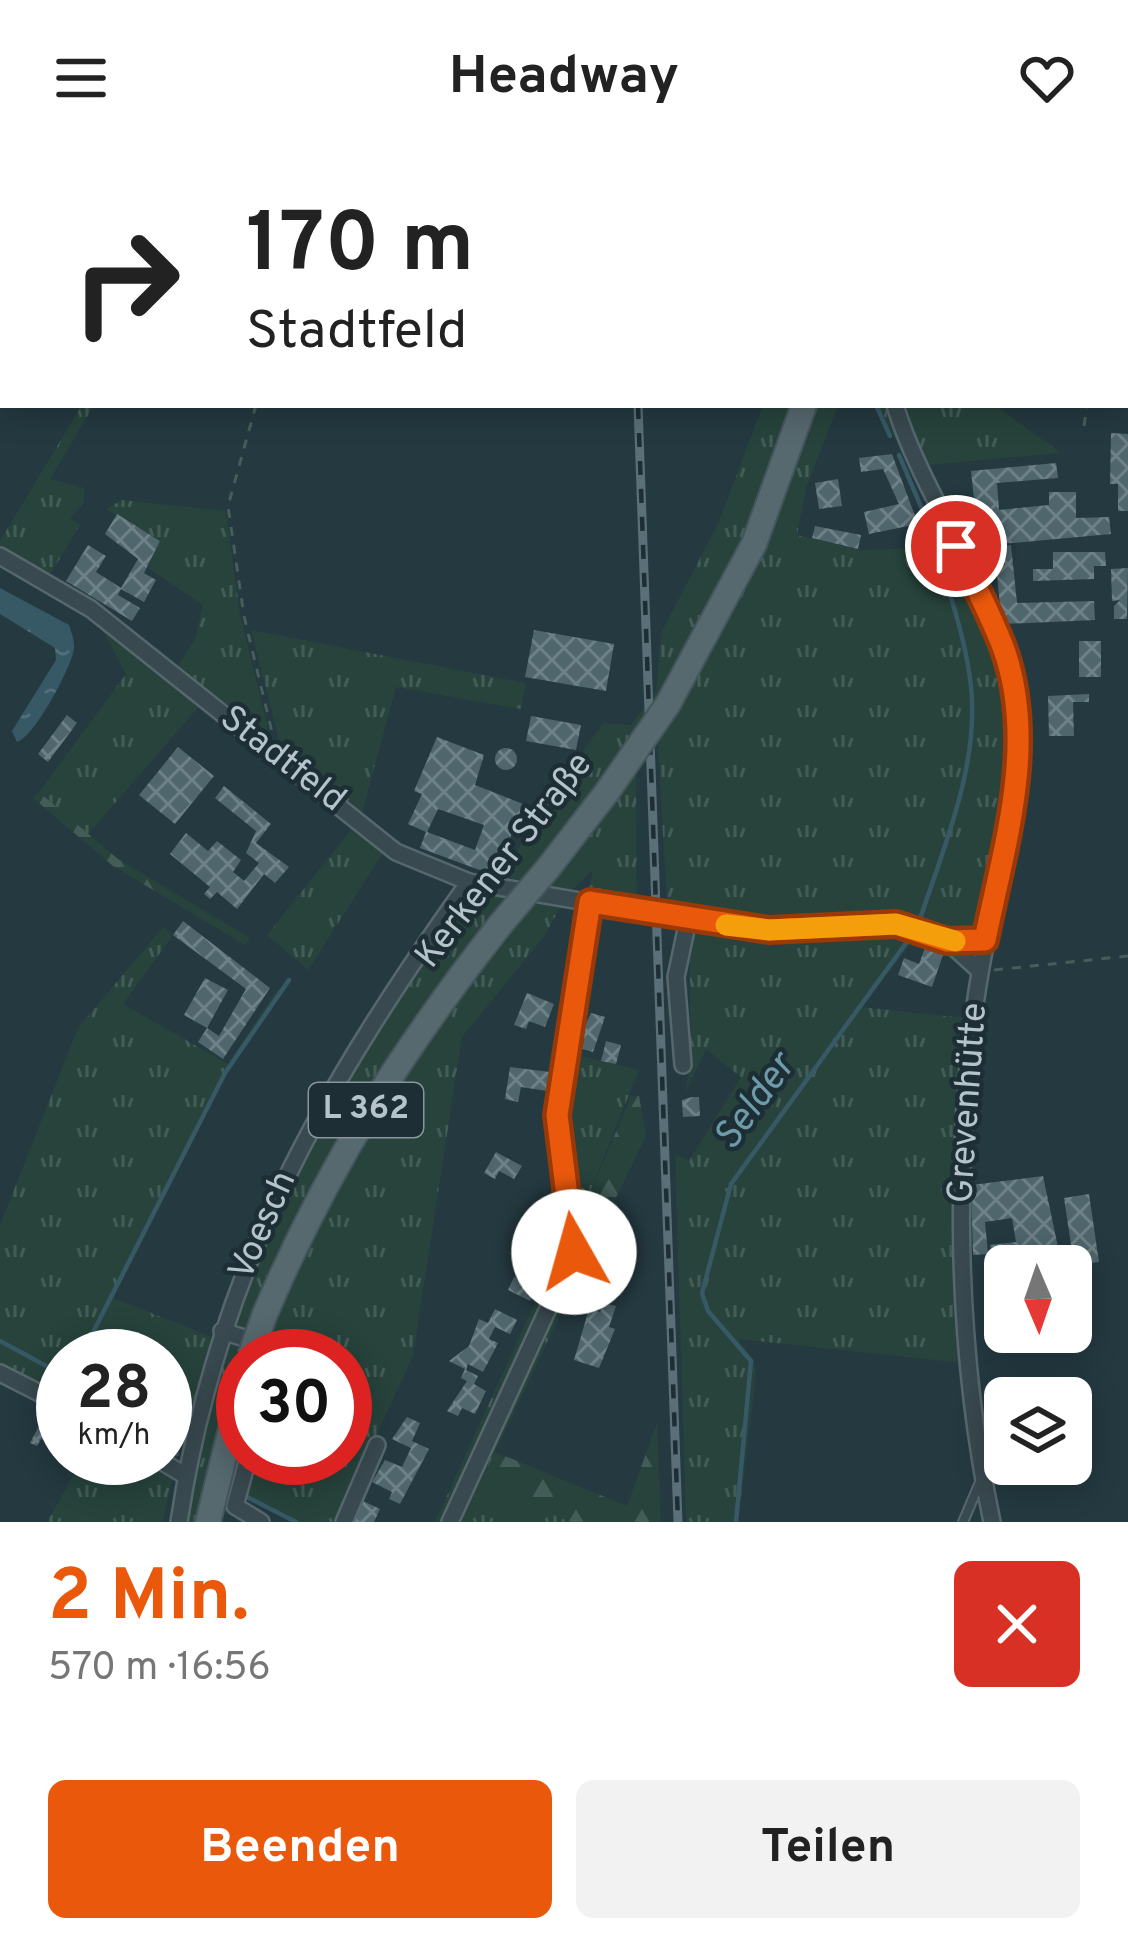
<!DOCTYPE html>
<html lang="de">
<head>
<meta charset="utf-8">
<style>
  body { margin:0; font-family:Overpass,sans-serif; background:#f2f2f2; color:#222; height:100vh; display:flex; flex-direction:column; font-size:45px; white-space:nowrap }
  * { box-sizing:border-box; margin:0 }
  p { font-size:39px; color:#767676 }
  .icon { flex:none; width:66px; height:66px; fill:none; stroke:currentColor; stroke-width:2; stroke-linecap:round; stroke-linejoin:round }
  .map { position:relative; height:1366px; overflow:hidden }
  .drawer { display:flex; flex-direction:column; background:#fff; flex:1 }
  .drawer>* { flex:none }
  .guide { position:absolute; left:0px; top:0px; width:1128px; height:252px; box-shadow:0 6px 30px #0003; background:#fff; color:#222; overflow:hidden }
  .needle { width:78px; rotate:178deg }
  .buttons { position:absolute; left:984px; top:1089px; display:grid; gap:24px }
  .buttons a { display:grid; place-items:center; width:108px; height:108px; border-radius:18px; background:#fff; box-shadow:0 6px 30px #0003; font-size:60px }
  .speed { position:absolute; left:36px; top:1173px; display:flex; gap:24px; font-size:60px; font-weight:700; text-align:center }
  .speed>* { display:grid; place-content:center; width:156px; height:156px; border-radius:50%; background:#fff; box-shadow:0 6px 30px #0003; line-height:1 }
  .speed small { font-size:30px; font-weight:400 }
  .speed .limit { border:18px solid #d22; background:#fff; color:#111 }
  .pin { position:absolute; display:grid; place-items:center; width:102px; height:102px; color:#fff; margin:-51px; border:6px solid #fff; border-radius:50%; box-shadow:0 3px 12px #0007 }
  .me { position:absolute; width:132px; margin:-66px; rotate:353deg; stroke-linejoin:round; filter:drop-shadow(0 0 9px #0008) }
  .turn { display:flex; align-items:center; gap:42px; height:252px; padding:0 48px; font-size:54px }
  .turn .icon { width:156px; height:156px; stroke-width:2.5 }
  .turn b { display:block; font-size:84px; line-height:102px }
  .round { display:grid; place-items:center; flex:none; width:126px; height:126px; border-radius:18px; background:#f2f2f2 }
  .headline { display:flex; align-items:center; justify-content:space-between; height:204px; padding:0 48px }
  h1 { font-size:72px; font-weight:700; line-height:90px; color:#ea580c }
  .button { display:flex; gap:24px; margin-top:auto; padding:24px 48px }
  .button a { flex:1; height:138px; border-radius:18px; background:#ea580c; color:#fff; font-size:48px; font-weight:700; line-height:138px; text-align:center }
  .button a+a { background:#f2f2f2; color:#222 }
  header { display:flex; justify-content:space-between; align-items:center; height:156px; padding:0 48px; background:#fff; font-size:54px; font-weight:700 }
  .map>svg:first-child { display:block }
  .grass { fill:url(#grass-tufts) }
  .forest { fill:url(#forest-firs) }
  .water { fill:url(#water-ripples) }
  .lines { fill:none; stroke-linecap:round; stroke-linejoin:round }
  .stream { stroke:#365965; stroke-width:4.5 }
  .building { fill:url(#building-cross-hatch); fill-rule:evenodd }
  .lane-casing { stroke:#56676d; stroke-width:12 }
  .street-casing { stroke:#56676d; stroke-width:20 }
  .primary-casing { stroke:#44555b; stroke-width:28 }
  .path { stroke:#465e59; stroke-width:3; stroke-dasharray:9 9; stroke-linecap:butt }
  .lane { stroke:#38494f; stroke-width:8 }
  .street { stroke:#38494f; stroke-width:15 }
  .primary { stroke:#56696f; stroke-width:24 }
  .rail-casing { stroke:#5a6f77; stroke-width:9 }
  .rail { stroke:#1d2e35; stroke-width:4.5; stroke-dasharray:14; stroke-linecap:butt }
  .primary-bridge-casing { stroke:#44555b; stroke-width:28; stroke-linecap:butt }
  .primary-bridge { stroke:#56696f; stroke-width:24 }
  .route-casing { stroke:#983908; stroke-width:30 }
  .route { stroke:#ea580c; stroke-width:21 }
  .slow { stroke:#f59e0b; stroke-width:21 }
  .labels { text-anchor:middle; dominant-baseline:central; stroke-width:9; stroke-linejoin:round; paint-order:stroke }
  .shield { fill:#1d2e35; stroke:#87979d; stroke-width:3 }
  .shield-label { font-size:33px; font-weight:bold; fill:#b4c4ca }
  .street-label { font-size:36px; fill:#b4c4ca; stroke:#1d2e35 }
  .water-label { font-size:39px; font-style:italic; fill:#6d9baa; stroke:#1d2e35 }
</style>
</head>
<body>
<header><svg class="icon" aria-label="menu" viewBox="0 0 24 24"><path d="M4 6h16M4 12h16M4 18h16"/></svg>Headway<svg class="icon" aria-label="heart" viewBox="0 0 24 24"><path d="M12 20l-8-8c-3-5 5-10 8-4 3-6 11-1 8 4z"/></svg></header>
<div class="map">
<svg width="1128" height="1366" viewBox="0 0 1128 1366">
  <defs>
    <pattern id="grass-tufts" width="24" height="20" patternUnits="userSpaceOnUse" patternTransform="scale(3)"><rect width="24" height="20" fill="#27433c"/><path d="M3 7l-1-3M5 7V3M7 7l1-3M15 17l-1-3M17 17v-4M19 17l1-3" fill="none" stroke="#445c57"/></pattern>
    <pattern id="forest-firs" width="22" height="20" patternUnits="userSpaceOnUse" patternTransform="scale(3)"><rect width="22" height="20" fill="#27433c"/><path d="M5 1l3.5 6h-7zM16 11l3.5 6h-7z" fill="#445c57"/></pattern>
    <pattern id="water-ripples" width="26" height="14" patternUnits="userSpaceOnUse" patternTransform="scale(3)"><rect width="26" height="14" fill="#365965"/><path d="M2 4q2-2 4 0t4 0M15 11q2-2 4 0t4 0" fill="none" stroke="#516f7a"/></pattern>
    <pattern id="building-cross-hatch" width="8" height="8" patternUnits="userSpaceOnUse" patternTransform="scale(3)"><rect width="8" height="8" fill="#4f666d"/><path d="M0 0l8 8M0 8l8-8" fill="none" stroke="#6e8187"/></pattern>
  </defs>
  <rect width="100%" height="100%" fill="#243940"/>
  <g class="grass">
    <polygon points="82,249 94,249 50,323 85,332 83,348 70,362 80,369 48,422 0,395 0,385"/>
    <polygon points="763,249 795,249 730,419 657,551 524,729 506,726 523,681 603,567 631,569 656,536 661,477 718,368"/>
    <path d="M812,249H838L806,332L797,379L860,394L949,391L878,249H890C942,367 1017,486 1011,619C1009,669 990,723 979,772L953,779L871,758L772,767L667,751L658,587L636,616L637,746L588,738L593,714L571,735L542,731L608,647Z"/>
    <polygon points="901,249 994,249 1061,297 926,309"/>
    <polygon points="122,344 226,355 240,458 271,585 262,585 175,514 195,483 203,449 148,412 160,384 105,353"/>
    <polygon points="96,461 202,547 88,678 39,636 126,518"/>
    <polygon points="251,474 526,527 521,553 396,531 362,657 291,609 281,592"/>
    <polygon points="355,669 385,694 308,814 267,779"/>
    <polygon points="479,734 571,748 578,755 560,752 543,782 462,881 413,1200 336,1366 293,1366 245,1341 257,1302 345,1302 345,1200 284,1200 287,1185 279,1182 268,1188 267,1200 261,1200 398,893 243,1206 202,1366 183,1366 221,1194 241,1179 233,1161 297,1008 412,817"/>
    <polygon points="163,771 173,779 123,848 228,908 276,835 292,824 227,917 113,1142 212,1181 175,1308 165,1301 165,1200 63,1200 63,1238 0,1208 0,1069 78,872"/>
    <path d="M703,773C741,776 781,781 820,780C851,779 886,765 916,781L862,851L964,862L951,1087L964,1207L738,1183L754,1204L756,1218L738,1366H686L675,998L689,1005L741,921L706,893L685,938C697,885 685,832 692,777Z"/>
    <polygon points="572,898 639,914 578,1066 594,1087 480,1328 571,1366 457,1366 579,1091 563,959"/>
    <polygon points="568,1074 570,1088 444,1366 435,1366"/>
    <polygon points="83,1302 146,1302 173,1319 163,1366 47,1366"/>
  </g>
  <g class="forest">
    <polygon points="39,636 118,703 250,782 245,789 113,710 33,642"/>
    <polygon points="631,940 639,940 646,980 594,1087 578,1066"/>
    <polygon points="657,1267 661,1366 571,1366 480,1329 495,1296 627,1350"/>
  </g>
  <path class="water" d="M0,432L69,469C72,479 76,487 73,497C68,517 34,581 17,586L12,575L56,504L55,492L0,458Z"/>
  <g class="lines">
    <g class="stream">
      <polyline points="816,3 817,0"/>
      <polyline points="876,249 890,280"/>
      <polyline points="899,299 930,372"/>
      <path d="M919,766C944,690 982,604 970,522C964,479 950,437 936,396"/>
      <polyline points="0,1185 63,1219"/>
      <polyline points="81,1200 225,917 289,824"/>
      <polyline points="165,1290 177,1298"/>
      <polyline points="247,1341 296,1366"/>
      <polyline points="736,1366 751,1205 708,1155 702,1137 731,1028 909,783"/>
    </g>
  </g>
  <g class="building">
    <polygon points="1111,277 1128,278 1128,355 1118,355 1118,328 1110,328"/>
    <polygon points="892,298 918,368 869,378 864,356 899,348 883,313 861,316 859,302"/>
    <polygon points="1056,307 1058,322 997,327 999,354 1049,349 1049,336 1076,336 1076,362 1109,361 1111,378 979,390 971,315"/>
    <polygon points="838,323 842,350 819,353 815,327"/>
    <polygon points="117,358 160,385 144,417 156,424 144,446 121,433 118,439 140,452 132,465 66,425 88,389 106,400 96,416 121,432 138,403 105,378"/>
    <polygon points="815,370 861,379 858,393 812,382"/>
    <polygon points="1011,389 1017,447 1094,445 1095,464 1002,468 994,391"/>
    <polygon points="1053,396 1105,396 1106,410 1094,410 1094,423 1033,425 1033,413 1053,413"/>
    <polygon points="1128,412 1127,463 1114,463 1114,450 1120,444 1112,445 1111,413"/>
    <polygon points="534,474 614,488 606,535 525,521"/>
    <rect x="1079" y="485" width="22" height="36"/>
    <polygon points="1089,538 1089,546 1073,546 1074,580 1049,580 1048,540"/>
    <polygon points="67,559 77,567 48,606 38,598"/>
    <polygon points="531,560 581,569 576,594 526,585"/>
    <path d="M437,581L484,599L475,629L523,648L496,720L420,692L426,676L408,668L422,638L414,635ZM438,653L484,669L475,694L427,676Z"/>
    <polygon points="178,591 214,620 175,668 139,639"/>
    <circle cx="506" cy="603" r="11"/>
    <polygon points="224,630 271,668 256,687 289,711 275,727 264,718 237,753 217,736 210,743 204,738 210,731 170,698 186,677 208,695 217,685 241,704 233,716 244,725 259,707 246,697 256,675 215,642"/>
    <polygon points="183,765 270,832 223,903 198,886 207,872 219,880 246,833 173,779"/>
    <polygon points="926,789 944,796 932,831 898,819 904,802 919,808"/>
    <polygon points="205,822 228,834 207,872 184,859"/>
    <polygon points="527,837 554,848 545,871 529,865 526,873 514,869"/>
    <polygon points="591,857 605,861 593,896 582,893 584,883 579,882"/>
    <polygon points="606,885 621,889 616,908 601,905"/>
    <polygon points="510,911 550,916 547,935 521,931 518,946 505,943"/>
    <polygon points="692,941 699,941 700,960 683,961 682,944"/>
    <polygon points="496,996 522,1010 514,1023 499,1015 495,1023 484,1017"/>
    <polygon points="1043,1020 1062,1110 1005,1110 1005,1132 997,1133 990,1089 1016,1086 1012,1062 985,1066 988,1098 973,1099 971,1029"/>
    <polygon points="1089,1038 1099,1106 1074,1109 1064,1042"/>
    <polygon points="536,1073 558,1078 545,1113 517,1108 532,1092"/>
    <polygon points="514,1121 536,1132 530,1145 508,1134"/>
    <polygon points="603,1147 616,1150 609,1171 615,1173 599,1212 574,1204 589,1153 600,1156"/>
    <polygon points="495,1153 517,1164 510,1178 495,1171 489,1183 498,1187 483,1216 468,1208 466,1214 478,1220 474,1228 486,1235 475,1258 462,1252 458,1260 447,1255 467,1225 461,1222 465,1213 449,1205 469,1190 479,1163 488,1167"/>
    <polygon points="407,1261 420,1267 412,1285 429,1293 400,1348 389,1343 392,1336 372,1326 385,1304 402,1311 411,1292 392,1283"/>
    <polygon points="42,1264 63,1275 60,1292 41,1283 37,1290 30,1287"/>
    <polygon points="363,1345 380,1353 374,1366 353,1366"/>
  </g>
  <g class="lines">
    <defs>
      <polyline id="lane" points="963,1366 983,1319"/>
      <g id="street">
        <polyline points="942,3 942,0"/>
        <path d="M895,249C922,341 1008,454 1015,543C1023,648 989,746 975,849C953,1019 957,1198 992,1366"/>
        <polyline points="0,400 91,453 396,696 469,726 727,770 769,774 895,768 947,785 985,784"/>
        <polyline points="947,785 980,815"/>
        <polyline points="683,909 676,821 688,764"/>
        <polyline points="222,1175 270,1190 275,1200"/>
        <polyline points="0,1217 63,1249"/>
        <polyline points="156,1302 186,1320"/>
        <polyline points="248,1302 235,1350 261,1366"/>
        <path d="M179,1366C217,1113 323,931 469,726"/>
        <polyline points="344,1366 377,1289"/>
        <polyline points="450,1366 574,1096 557,959 590,746"/>
      </g>
      <g id="primary">
        <polyline points="853,3 853,0"/>
        <polyline points="668,548 754,388 804,249"/>
        <polyline points="549,711 607,636"/>
        <path d="M265,1158C327,1011 402,894 500,769"/>
        <polyline points="208,1366 243,1223"/>
      </g>
    </defs>
    <use href="#lane" class="lane-casing"/>
    <use href="#street" class="street-casing"/>
    <use href="#primary" class="primary-casing"/>
    <g class="path">
      <polyline points="326,3 327,0"/>
      <polyline points="1115,3 1115,0"/>
      <polyline points="256,249 228,350 244,460 272,576"/>
      <polyline points="1084,270 1087,249"/>
      <polyline points="994,814 1128,800"/>
    </g>
    <use href="#lane" class="lane"/>
    <use href="#street" class="street"/>
    <use href="#primary" class="primary"/>
    <defs>
      <g id="rail">
        <polyline points="629,0 630,3"/>
        <polyline points="638,249 678,1366"/>
      </g>
    </defs>
    <use href="#rail" class="rail-casing"/>
    <use href="#rail" class="rail"/>
    <defs>
      <g id="primary-bridge">
        <polyline points="607,636 668,548"/>
        <polyline points="500,769 549,711"/>
        <polyline points="250,1200 265,1158"/>
      </g>
    </defs>
    <use href="#primary-bridge" class="primary-bridge-casing"/>
    <use href="#primary-bridge" class="primary-bridge"/>
  </g>
  <g class="lines">
    <defs>
      <path id="route" d="M574,1096L557,959L590,746L769,774L896,768L947,785L985,784C1004,690 1038,586 1003,491C990,457 972,423 956,390"/>
    </defs>
    <use href="#route" class="route-casing"/>
    <use href="#route" class="route"/>
    <polyline class="slow" points="726,769 769,774 896,768 955,785"/>
  </g>
  <g class="labels">
    <rect class="shield" x="309" y="927" width="114" height="54" rx="9"/>
    <g class="shield-label">
      <text x="366" y="954">L 362</text>
    </g>
    <g class="street-label">
      <text transform="translate(282 604) rotate(38)">Stadtfeld</text>
      <text transform="translate(505 705) rotate(-52)">Kerkener Straße</text>
      <text transform="translate(969 947) rotate(-86)">Grevenhütte</text>
      <text transform="translate(264 1070) rotate(-66)">Voesch</text>
    </g>
    <g class="water-label">
      <text transform="translate(756 947) rotate(-54)">Selder</text>
    </g>
  </g>
</svg>
<div class="buttons">
<a><svg class="needle" viewBox="-14 -14 28 28"><path d="M0-13l5 13h-10z" fill="#e53935"/><path d="M0 13l5-13h-10z" fill="#767676"/></svg></a>
<a><svg class="icon" aria-label="layers" viewBox="0 0 24 24"><path d="M12 4l9 5-9 5-9-5zM3 14l9 5 9-5"/></svg></a>
</div>
<div class="speed"><div>28<small>km/h</small></div><div class="limit">30</div></div>
<div class="pin" style="left:956px;top:390px;background:#d93025"><svg class="icon" aria-label="arrive" viewBox="0 0 24 24"><path d="M6 21V4h12l-3 4 3 4H6"/></svg></div>
<svg class="me" style="left:574px;top:1096px" viewBox="-20 -20 40 40"><circle r="19" fill="#fff"/><path d="M0-13L10 11 0 6-10 11z" fill="#ea580c"/></svg>
<div class="guide">
<div class="turn"><svg class="icon" aria-label="right" viewBox="0 0 24 24"><path d="M7 20v-9h11M14 6l5 5-5 5"/></svg><div><b>170 m</b>Stadtfeld</div></div>
</div>
</div>
<section class="drawer">
<div class="headline"><div><h1>2 Min.</h1><p>570 m · 16:56</p></div><a class="round" style="background:#d93025;color:#fff"><svg class="icon" aria-label="close" viewBox="0 0 24 24"><path d="M6 6l12 12M18 6L6 18"/></svg></a></div>
<div class="button"><a>Beenden</a><a>Teilen</a></div>
</section>
</body>
</html>
